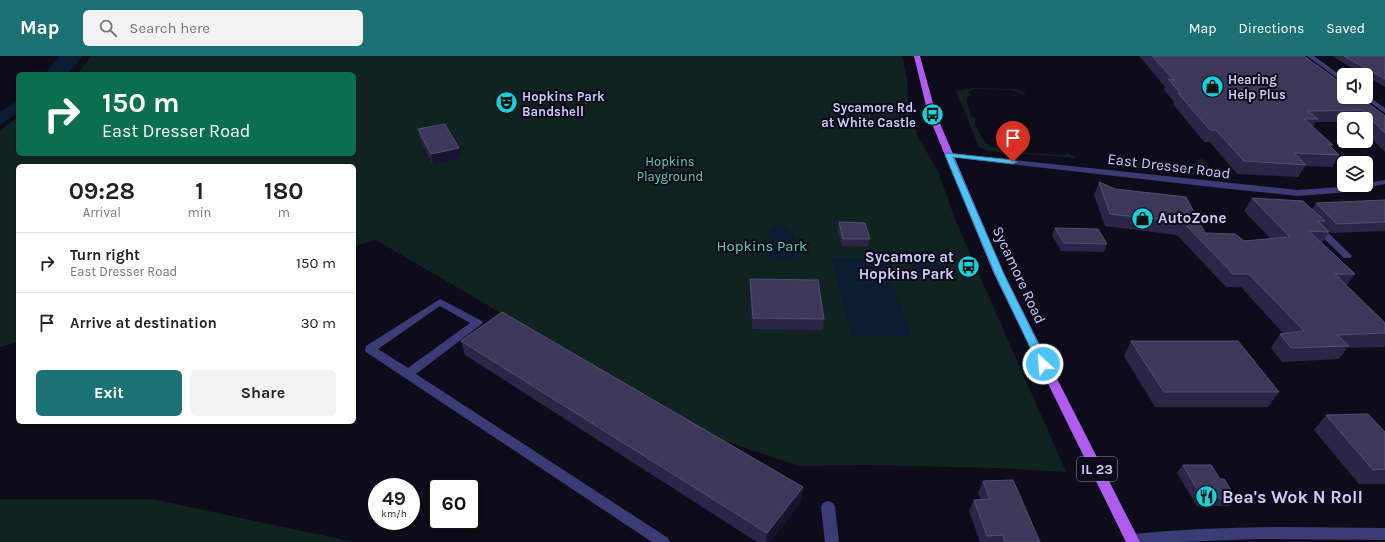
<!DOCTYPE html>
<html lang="en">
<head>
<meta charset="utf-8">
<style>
  body { margin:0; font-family:Karla,sans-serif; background:#f2f2f2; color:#222; height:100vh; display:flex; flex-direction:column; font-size:15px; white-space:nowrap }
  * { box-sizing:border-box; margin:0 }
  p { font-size:13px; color:#767676 }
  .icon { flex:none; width:22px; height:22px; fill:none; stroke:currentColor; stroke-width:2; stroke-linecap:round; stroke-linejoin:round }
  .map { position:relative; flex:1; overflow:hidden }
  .drawer { position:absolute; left:16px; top:108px; width:340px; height:260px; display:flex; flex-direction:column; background:#fff; border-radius:6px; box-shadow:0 1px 3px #0004 }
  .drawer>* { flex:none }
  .top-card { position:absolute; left:16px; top:16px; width:340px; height:84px; border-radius:6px; box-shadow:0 1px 3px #0004; background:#0b6e4f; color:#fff; overflow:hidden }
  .buttons { position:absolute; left:1337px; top:12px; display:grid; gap:8px }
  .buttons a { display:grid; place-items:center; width:36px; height:36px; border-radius:6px; background:#fff; box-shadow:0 1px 3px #0004; font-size:20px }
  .speed { position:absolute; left:368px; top:422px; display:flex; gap:8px; font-size:20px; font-weight:700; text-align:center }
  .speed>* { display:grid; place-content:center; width:52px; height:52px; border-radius:50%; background:#fff; box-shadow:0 1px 3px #0004; line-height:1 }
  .speed small { font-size:10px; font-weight:400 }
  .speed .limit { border:2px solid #111; border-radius:6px; background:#fff; color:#111 }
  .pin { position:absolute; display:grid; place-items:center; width:34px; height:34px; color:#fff; margin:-41px -17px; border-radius:50% 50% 50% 0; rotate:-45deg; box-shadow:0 0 4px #0007 }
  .pin .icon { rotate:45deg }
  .me { position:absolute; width:44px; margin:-22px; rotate:334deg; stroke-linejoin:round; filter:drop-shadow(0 0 3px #0008) }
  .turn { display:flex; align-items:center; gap:14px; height:84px; padding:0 20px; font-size:18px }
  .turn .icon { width:52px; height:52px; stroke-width:2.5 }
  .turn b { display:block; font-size:28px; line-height:34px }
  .eta { display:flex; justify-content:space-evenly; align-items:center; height:68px; text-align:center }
  .eta b { font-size:24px; font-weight:700; line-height:28px }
  .cta { display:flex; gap:8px; margin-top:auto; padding:8px 20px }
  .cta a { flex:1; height:46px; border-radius:6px; background:#1c7175; color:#fff; font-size:16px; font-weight:700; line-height:46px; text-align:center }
  .cta a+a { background:#f2f2f2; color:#222 }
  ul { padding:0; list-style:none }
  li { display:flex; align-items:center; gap:12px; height:60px; padding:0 20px; border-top:1px solid #e0e0e0 }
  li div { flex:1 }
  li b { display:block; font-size:15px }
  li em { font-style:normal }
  header { display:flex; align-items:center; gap:24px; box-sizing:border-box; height:56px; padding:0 20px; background:#1c7175; color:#fff }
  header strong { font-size:19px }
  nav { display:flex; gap:22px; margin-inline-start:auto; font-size:14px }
  .search { width:280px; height:36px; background:#f2f2f2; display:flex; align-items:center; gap:10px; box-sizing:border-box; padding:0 14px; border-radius:6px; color:#767676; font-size:15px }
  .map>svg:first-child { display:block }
  .green { fill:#102321 }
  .water { fill:#0c1c33 }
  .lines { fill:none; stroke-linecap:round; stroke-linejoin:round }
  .minor { fill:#3b3c75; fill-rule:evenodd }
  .major { fill:#b05cef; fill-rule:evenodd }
  .wall { fill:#2b2647 }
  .shaded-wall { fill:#18142d }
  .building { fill:#3d385a; stroke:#534f73 }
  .route { fill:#4fc3f7; stroke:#337fa1 }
  .labels { text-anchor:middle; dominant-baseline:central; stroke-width:4; stroke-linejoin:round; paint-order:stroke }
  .far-poi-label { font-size:13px; font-weight:bold; fill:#cdcafa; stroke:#0e0c1a; text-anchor:start }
  .far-park-label { font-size:13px; fill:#5fd2ae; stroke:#0e0c1a }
  .shield { fill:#0e0c1a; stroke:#9491b7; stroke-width:1 }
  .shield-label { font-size:14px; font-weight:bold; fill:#cdcafa }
  .street-label { font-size:15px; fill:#cdcafa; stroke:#0e0c1a }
  .poi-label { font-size:15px; font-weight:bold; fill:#cdcafa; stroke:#0e0c1a; text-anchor:start }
  .park-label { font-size:15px; fill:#5fd2ae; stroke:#0e0c1a }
  .near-poi-label { font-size:18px; font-weight:bold; fill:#cdcafa; stroke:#0e0c1a; text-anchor:start }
</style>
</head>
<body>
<header>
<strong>Map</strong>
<div class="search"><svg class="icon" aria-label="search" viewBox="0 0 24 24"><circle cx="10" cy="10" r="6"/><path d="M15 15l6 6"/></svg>Search here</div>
<nav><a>Map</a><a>Directions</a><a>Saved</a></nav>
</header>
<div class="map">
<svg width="1385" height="486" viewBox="0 0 1385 486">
  <rect width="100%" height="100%" fill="#0e0c1a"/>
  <g class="green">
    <polygon points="92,0 902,0 907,23 908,47 918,81 938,115 956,166 1066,416 997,412 867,409 799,410 715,382 376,184 354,190 354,110 18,110 18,286 0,291 0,74 18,61 18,98 354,98 354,18 77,18"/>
    <polygon points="972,32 1016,33 1026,37 1023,39 1013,34 976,33 969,35 969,37 973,39 966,42 971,60 975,62 975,69 985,87 992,91 1021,94 1027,97 1065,99 1066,96 1076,102 989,95 979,91 956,35"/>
    <polygon points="1201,103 1204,104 1214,116 1114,106 1200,109 1196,104"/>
    <polygon points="1111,107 1215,118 1215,119 1210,120 1112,110"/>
    <polygon points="0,443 152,443 354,486 0,486"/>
  </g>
  <g class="water">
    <polygon points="60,0 83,0 68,18 45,18"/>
    <polygon points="18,44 18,56 0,70 0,56"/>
    <path d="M774,169L786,171L788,176L793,178L795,182L790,189L800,197C793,208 781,203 770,200L767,192L772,185L767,177Z"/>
    <polygon points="911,199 939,199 947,218 919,218"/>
    <polygon points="832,202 884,202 911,280 852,280"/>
  </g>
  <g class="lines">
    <g class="minor">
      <polygon points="1307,0 1314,0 1344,22 1344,27"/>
      <polygon points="1366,39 1385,52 1385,57 1364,42 1363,41 1366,41"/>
      <polygon points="946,97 1298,134 1366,129 1366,127 1385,124 1385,128 1337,137 1298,140 1221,132 949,101 946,101"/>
      <polygon points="1317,168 1320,169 1350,198 1352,200 1350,202 1344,202 1314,173 1313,171"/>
      <path d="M440,243L482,265L483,267L416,318L668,482L670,486H652L366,296L365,293L366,290ZM440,250L470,267L408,312L378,293Z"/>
      <polygon points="828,445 833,447 835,451 839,486 825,486 821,451 823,447"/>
      <path d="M1290,471L1385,472V484L1258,483L1180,486H1126L1125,484L1127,480L1132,478C1185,473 1237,471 1290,471Z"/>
    </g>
    <polygon class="major" points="914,0 920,0 936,58 1004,218 1140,486 1126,486 994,218 928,58"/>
  </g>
  <g class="wall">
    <polygon points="1139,0 1304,0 1385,60 1385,96 1366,77 1366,63 1344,63 1344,66 1316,66 1313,71 1333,89 1331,92 1339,99 1332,111 1305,110 1298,121 1237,118 1210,86 1204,86 1173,48 1174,46 1164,34 1165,31"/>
    <polygon points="1332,0 1385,0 1385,31 1366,20 1366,19 1364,19"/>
    <polygon points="418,73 461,102 433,109 420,83"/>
    <polygon points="1099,126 1205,177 1244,185 1271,183 1244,155 1252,142 1312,153 1316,147 1385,144 1385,175 1331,177 1322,169 1329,176 1322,187 1355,218 1346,230 1385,267 1385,289 1384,291 1347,292 1339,303 1282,306 1271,292 1280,278 1284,278 1241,231 1226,231 1177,179 1105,170 1094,139"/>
    <polygon points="839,166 870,183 868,191 842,190 838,174"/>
    <polygon points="1055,172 1107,188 1104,196 1061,195 1052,179"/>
    <polygon points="750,223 824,263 823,274 752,273 750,234"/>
    <polygon points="461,285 803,431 801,446 770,486 757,486 465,299"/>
    <polygon points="1131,285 1279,336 1268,351 1155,351 1124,300"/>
    <polygon points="1326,359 1385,376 1385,428 1359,428 1314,374"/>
    <polygon points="1183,409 1220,423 1236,442 1230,450 1197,450 1177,417"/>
    <polygon points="983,425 1040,486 980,486 969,455 974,444 981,444 978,437"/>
  </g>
  <g class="shaded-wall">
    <polygon points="459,92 461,102 433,109 431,98"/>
    <polygon points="803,431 801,446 770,486 766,486 767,477"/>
  </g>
  <g class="building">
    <polygon points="1152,0 1304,0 1344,29 1344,41 1360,41 1385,60 1385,77 1362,54 1308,55 1318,63 1304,63 1333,89 1328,88 1339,99 1294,97 1306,109 1244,105 1216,74 1210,74 1178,37 1181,38 1168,23 1174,24"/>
    <polygon points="1344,0 1385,0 1385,23"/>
    <polygon points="445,68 459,92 431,98 418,73"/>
    <polygon points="1099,126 1115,133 1186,141 1205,177 1235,178 1244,185 1290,181 1252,142 1303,145 1325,165 1318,165 1329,176 1309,175 1355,218 1335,218 1385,267 1385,277 1337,279 1349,290 1291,292 1280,278 1304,275 1249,218 1233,218 1183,166 1110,158"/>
    <polygon points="1385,144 1385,166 1337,168 1316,147"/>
    <polygon points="839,166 865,167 870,183 843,183"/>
    <polygon points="1055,172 1098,173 1107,188 1064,187"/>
    <polygon points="750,223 818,224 824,263 753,262"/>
    <polygon points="502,256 803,431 767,477 461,285"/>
    <polygon points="1131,285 1238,285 1279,336 1164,336"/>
    <polygon points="1368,358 1385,376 1385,413 1373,414 1326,359"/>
    <polygon points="1183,409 1211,409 1220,423 1224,423 1236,442 1202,442"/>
    <polygon points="1013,424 1040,486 1005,486 1003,479 987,480 974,444 990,443 983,425"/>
  </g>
  <polygon class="route" points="946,97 1013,104 1017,106 1013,108 953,101 1004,218 1048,308 1047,310 1043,311 1038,308 995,218 945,99"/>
  <defs>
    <symbol id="shop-disc" viewBox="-11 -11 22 22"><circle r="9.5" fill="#15d2db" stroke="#0e0c1a"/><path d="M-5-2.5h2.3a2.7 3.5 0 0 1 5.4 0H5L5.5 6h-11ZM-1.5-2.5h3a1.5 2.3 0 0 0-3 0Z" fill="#111"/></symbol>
    <symbol id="theatre-disc" viewBox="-11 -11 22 22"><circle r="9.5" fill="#15d2db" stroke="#0e0c1a"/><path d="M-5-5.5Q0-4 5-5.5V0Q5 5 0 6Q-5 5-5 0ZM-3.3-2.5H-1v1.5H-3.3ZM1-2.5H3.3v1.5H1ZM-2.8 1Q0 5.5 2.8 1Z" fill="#111"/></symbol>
    <symbol id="bus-disc" viewBox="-11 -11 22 22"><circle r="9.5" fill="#15d2db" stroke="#0e0c1a"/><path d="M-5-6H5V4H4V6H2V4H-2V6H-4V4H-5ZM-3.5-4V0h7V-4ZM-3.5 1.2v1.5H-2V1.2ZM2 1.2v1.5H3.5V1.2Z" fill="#111"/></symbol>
    <symbol id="restaurant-disc" viewBox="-11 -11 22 22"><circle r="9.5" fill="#15d2db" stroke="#0e0c1a"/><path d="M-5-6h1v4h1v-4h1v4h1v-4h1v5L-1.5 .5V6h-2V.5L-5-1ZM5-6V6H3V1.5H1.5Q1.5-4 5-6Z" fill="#111"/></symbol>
  </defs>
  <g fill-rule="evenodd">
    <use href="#shop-disc" x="1200" y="18" width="25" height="25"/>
    <use href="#theatre-disc" x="494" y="34" width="25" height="25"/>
    <use href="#bus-disc" x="920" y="46" width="25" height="25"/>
    <use href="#shop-disc" x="1130" y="150" width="25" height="25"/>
    <use href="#bus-disc" x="956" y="198" width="25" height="25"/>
    <use href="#restaurant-disc" x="1194" y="428" width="25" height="25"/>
  </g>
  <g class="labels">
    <g class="far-poi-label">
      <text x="1228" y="23">Hearing<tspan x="1228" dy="15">Help Plus</tspan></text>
      <text x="522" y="40">Hopkins Park<tspan x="522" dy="15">Bandshell</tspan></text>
      <text x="916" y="51" text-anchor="end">Sycamore Rd.<tspan x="916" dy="15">at White Castle</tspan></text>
    </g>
    <g class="far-park-label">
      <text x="670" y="105">Hopkins<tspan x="670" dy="15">Playground</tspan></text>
    </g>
    <rect class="shield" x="1077" y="401" width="40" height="24" rx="3"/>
    <g class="shield-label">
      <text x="1097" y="413">IL 23</text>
    </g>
    <g class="street-label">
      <text transform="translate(1169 110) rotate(7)">East Dresser Road</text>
      <text transform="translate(1019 219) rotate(65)">Sycamore Road</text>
    </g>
    <g class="poi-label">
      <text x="1158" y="162">AutoZone</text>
      <text x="954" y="201" text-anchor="end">Sycamore at<tspan x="954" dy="17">Hopkins Park</tspan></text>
    </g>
    <g class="park-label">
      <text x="762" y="190">Hopkins Park</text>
    </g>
    <g class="near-poi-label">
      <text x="1222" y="441">Bea's Wok N Roll</text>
    </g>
  </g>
</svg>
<div class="buttons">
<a><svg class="icon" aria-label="sound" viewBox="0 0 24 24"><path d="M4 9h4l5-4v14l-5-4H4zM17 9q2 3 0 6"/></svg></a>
<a><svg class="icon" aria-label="search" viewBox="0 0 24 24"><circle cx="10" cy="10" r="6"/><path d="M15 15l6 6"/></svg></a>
<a><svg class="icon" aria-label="layers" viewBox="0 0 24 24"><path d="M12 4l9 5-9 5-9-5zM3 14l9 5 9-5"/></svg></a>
</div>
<div class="speed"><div>49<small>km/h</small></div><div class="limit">60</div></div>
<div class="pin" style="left:1013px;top:106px;background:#d93025"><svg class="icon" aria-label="arrive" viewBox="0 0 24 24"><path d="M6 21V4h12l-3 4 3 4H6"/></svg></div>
<svg class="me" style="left:1043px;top:308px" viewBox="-20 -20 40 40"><circle r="17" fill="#4fc3f7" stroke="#fff" stroke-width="3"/><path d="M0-11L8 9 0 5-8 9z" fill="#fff"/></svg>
<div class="top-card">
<div class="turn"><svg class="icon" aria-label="right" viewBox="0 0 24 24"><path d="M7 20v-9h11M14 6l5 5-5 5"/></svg><div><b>150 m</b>East Dresser Road</div></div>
</div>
<section class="drawer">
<div class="eta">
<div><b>09:28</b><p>Arrival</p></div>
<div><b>1</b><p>min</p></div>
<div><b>180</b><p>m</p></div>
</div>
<ul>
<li><svg class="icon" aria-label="right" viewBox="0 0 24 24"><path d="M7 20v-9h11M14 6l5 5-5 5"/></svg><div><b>Turn right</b><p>East Dresser Road</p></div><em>150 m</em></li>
<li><svg class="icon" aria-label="arrive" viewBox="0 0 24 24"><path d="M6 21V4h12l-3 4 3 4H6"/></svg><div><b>Arrive at destination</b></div><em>30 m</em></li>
</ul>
<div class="cta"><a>Exit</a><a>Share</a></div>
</section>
</div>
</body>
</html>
